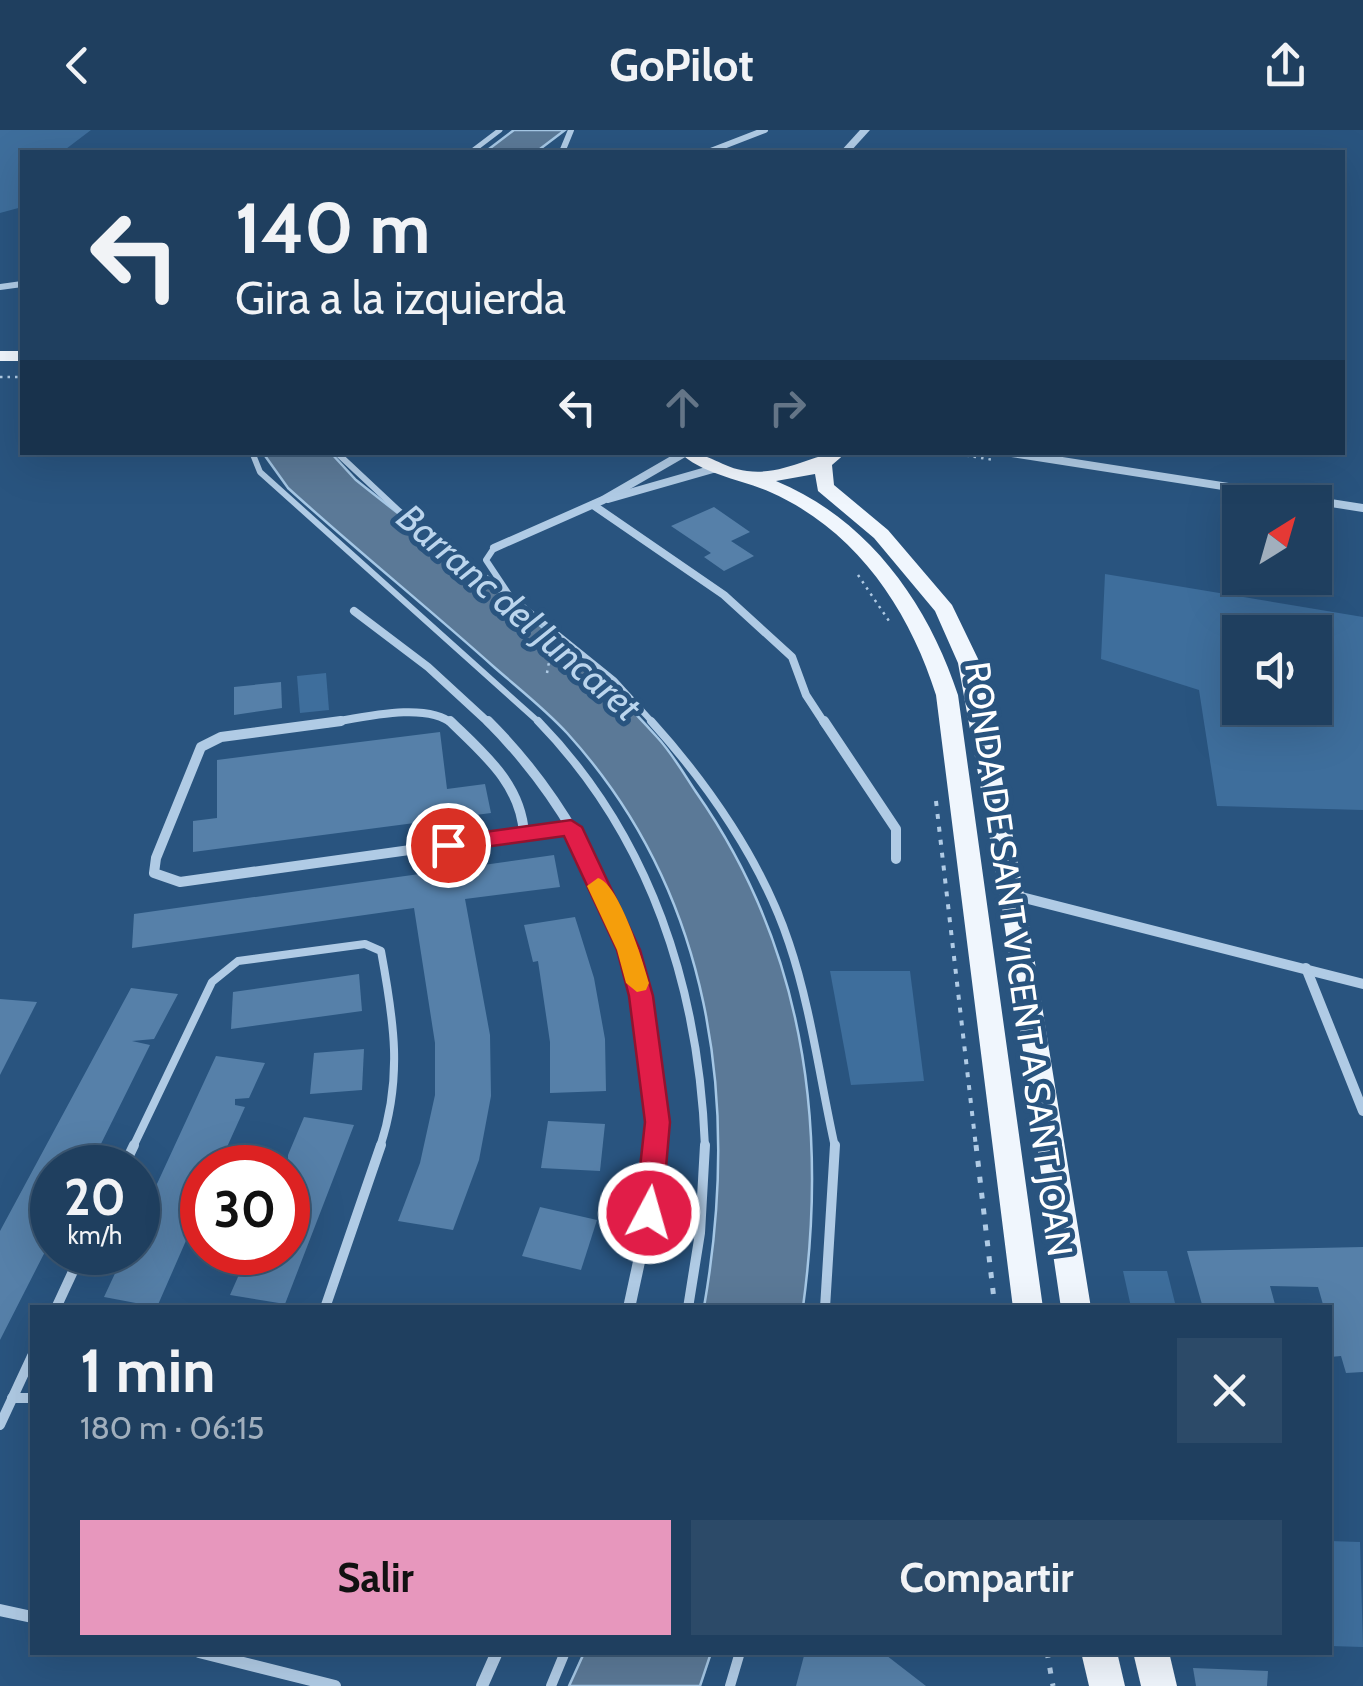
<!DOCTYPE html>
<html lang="es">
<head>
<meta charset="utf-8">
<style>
  body { margin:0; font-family:Cabin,sans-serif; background:#2c4a68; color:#f1f3f6; height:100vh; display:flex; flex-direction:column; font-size:38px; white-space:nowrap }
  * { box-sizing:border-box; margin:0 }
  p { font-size:32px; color:#a1afbd }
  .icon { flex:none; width:55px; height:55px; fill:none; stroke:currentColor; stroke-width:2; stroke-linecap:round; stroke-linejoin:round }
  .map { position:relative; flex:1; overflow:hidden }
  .sheet { position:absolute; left:30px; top:1175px; width:1302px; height:350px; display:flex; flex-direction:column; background:#1f3f5f; border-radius:0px; box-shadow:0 10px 40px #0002,0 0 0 2px #3c5874 }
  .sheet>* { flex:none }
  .hud { position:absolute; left:20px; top:20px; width:1325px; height:305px; border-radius:0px; box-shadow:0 10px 40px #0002,0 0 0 2px #3c5874; background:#1f3f5f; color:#f1f3f6; overflow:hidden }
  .needle { width:65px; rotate:37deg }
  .buttons { position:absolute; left:1222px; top:355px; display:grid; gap:20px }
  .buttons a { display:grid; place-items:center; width:110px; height:110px; border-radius:0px; background:#1f3f5f; box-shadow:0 10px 40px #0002,0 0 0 2px #3c5874; font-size:50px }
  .speed { position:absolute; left:30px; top:1015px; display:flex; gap:20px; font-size:50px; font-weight:700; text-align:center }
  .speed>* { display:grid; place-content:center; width:130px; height:130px; border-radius:50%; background:#1f3f5f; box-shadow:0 10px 40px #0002,0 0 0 2px #3c5874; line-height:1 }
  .speed small { font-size:25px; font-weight:400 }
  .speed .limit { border:15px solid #d22; background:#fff; color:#111 }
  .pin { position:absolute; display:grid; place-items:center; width:85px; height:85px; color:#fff; margin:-42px; border:5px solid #fff; border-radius:50%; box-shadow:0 2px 10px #0007 }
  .me { position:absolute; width:110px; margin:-55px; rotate:6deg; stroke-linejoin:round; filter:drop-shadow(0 0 8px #0008) }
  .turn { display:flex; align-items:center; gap:35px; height:210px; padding:0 50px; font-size:45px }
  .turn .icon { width:130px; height:130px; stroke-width:2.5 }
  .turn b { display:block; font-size:70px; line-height:85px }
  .lanes { display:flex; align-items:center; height:95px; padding:0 50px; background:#0003; justify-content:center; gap:50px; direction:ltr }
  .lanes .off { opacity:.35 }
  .round { display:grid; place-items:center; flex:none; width:105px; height:105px; border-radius:0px; background:#2c4a68 }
  .overview { display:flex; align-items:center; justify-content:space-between; height:170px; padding:0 50px }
  h1 { font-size:60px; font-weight:800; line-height:75px }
  .cta { display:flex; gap:20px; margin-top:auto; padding:20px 50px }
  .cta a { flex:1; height:115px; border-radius:0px; background:#e797bd; color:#111; font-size:40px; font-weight:800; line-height:115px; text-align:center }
  .cta a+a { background:#2c4a68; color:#f1f3f6 }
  header { display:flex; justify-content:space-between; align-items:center; height:130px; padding:0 50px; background:#1f3f5f; font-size:45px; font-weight:800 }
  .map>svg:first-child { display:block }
  .green { fill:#3e6e9c; fill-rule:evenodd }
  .water { fill:#5b7997; stroke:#a5c7e5; stroke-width:2.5 }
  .building { fill:#5680a9 }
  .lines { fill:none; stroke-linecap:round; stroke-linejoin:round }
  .path-far2 { stroke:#b0cbe5; stroke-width:2.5; stroke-dasharray:2.5 5; stroke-linecap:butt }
  .path-far1 { stroke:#b0cbe5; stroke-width:4; stroke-dasharray:5 8; stroke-linecap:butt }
  .path { stroke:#b0cbe5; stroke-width:5; stroke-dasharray:6 10; stroke-linecap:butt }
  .service-far3 { stroke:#b0cbe5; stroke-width:5 }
  .service-far2 { stroke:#b0cbe5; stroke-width:6 }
  .service-far1 { stroke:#b0cbe5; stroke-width:8 }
  .service { stroke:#b0cbe5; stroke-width:10 }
  .minor-far3 { stroke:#b0cbe5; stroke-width:6 }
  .minor-far2 { stroke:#b0cbe5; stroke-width:8 }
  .minor-far1 { stroke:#b0cbe5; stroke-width:10 }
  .minor { stroke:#b0cbe5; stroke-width:12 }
  .tertiary { fill:#b0cbe5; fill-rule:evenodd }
  .primary { fill:#f0f6fd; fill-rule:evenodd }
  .route { fill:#e11d48; stroke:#92132f; stroke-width:2.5 }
  .slow { fill:#f59e0b }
  .labels { text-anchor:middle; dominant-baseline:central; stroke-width:10; stroke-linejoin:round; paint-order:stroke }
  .street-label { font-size:35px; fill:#fff; stroke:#29547f }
  .water-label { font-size:38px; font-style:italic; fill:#bbd5ed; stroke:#29547f }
</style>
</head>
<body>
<header><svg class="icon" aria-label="back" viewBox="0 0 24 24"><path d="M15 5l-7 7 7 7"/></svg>GoPilot<svg class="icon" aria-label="share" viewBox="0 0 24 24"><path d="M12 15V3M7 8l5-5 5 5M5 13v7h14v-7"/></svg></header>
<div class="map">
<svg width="1363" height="1556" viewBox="0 0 1363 1556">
  <rect width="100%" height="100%" fill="#29547f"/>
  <g class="green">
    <polygon points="0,0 91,0 62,22 22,22 22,77 0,83"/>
    <path d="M1105,444L1363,487V680L1217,676L1199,560L1101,529ZM1315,502V578H1240V502Z"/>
    <polygon points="326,543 329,580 300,583 297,546"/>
    <polygon points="830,841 910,841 924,951 851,955"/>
    <polygon points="1123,1141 1167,1141 1176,1177 1131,1177"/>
    <polygon points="1330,1411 1360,1412 1363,1517 1330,1516"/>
  </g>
  <g class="water">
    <polygon points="514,0 565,0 536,22 485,22"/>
    <path d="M263,323H331L356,350C458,432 570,509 657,607C672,623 684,644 696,662C804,816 828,994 803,1177H704C740,971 712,763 567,603C545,579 518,558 494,537C426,476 355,419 288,358Z"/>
    <polygon points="584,1523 584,1522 711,1523 700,1556 569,1556"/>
  </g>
  <g class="building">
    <polygon points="714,377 750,402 731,411 754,426 724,441 704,427 711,423 671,396"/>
    <polygon points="281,552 282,578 234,585 234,557"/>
    <polygon points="440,602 447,659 485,654 491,683 193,722 193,691 217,688 217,630"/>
    <polygon points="554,725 560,757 465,769 490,905 491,966 479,1030 453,1100 398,1091 420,1033 435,965 435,913 414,778 132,818 134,784"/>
    <polygon points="575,787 594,848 605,909 606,961 550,963 550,912 538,831 533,832 524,795"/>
    <polygon points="359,844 362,881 231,899 233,862"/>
    <polygon points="131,858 178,864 154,909 132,911 150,915 89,1038 52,1038 52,1108 0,1210 0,1101"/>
    <polygon points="0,869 37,872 0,945"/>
    <polygon points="364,919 362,960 310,964 314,923"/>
    <polygon points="216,926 265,933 249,968 235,969 235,975 245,977 218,1037 202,1035 202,1074 157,1177 104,1167 125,1122 138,1122 138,1095"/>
    <polygon points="304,987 354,995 285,1174 230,1165 249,1122 288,1122 288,1025"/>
    <polygon points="548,991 605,994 600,1041 541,1038"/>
    <polygon points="540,1077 597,1090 581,1140 522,1126"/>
    <polygon points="1363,1117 1363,1242 1346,1243 1341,1226 1330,1227 1330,1178 1324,1178 1318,1157 1270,1156 1276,1178 1203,1178 1187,1121"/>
    <polygon points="805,1522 882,1522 926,1556 796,1556"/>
    <polygon points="1193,1538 1268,1541 1267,1556 1196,1556"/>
  </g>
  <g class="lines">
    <g class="path-far2">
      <polyline points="0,247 22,247"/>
      <polyline points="944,322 994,330"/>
      <polyline points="858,445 889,491"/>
      <polyline points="547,543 552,516"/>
    </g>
    <polyline class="path-far1" points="936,671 976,1017"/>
    <g class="path">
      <polyline points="976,1015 995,1178"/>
      <polyline points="1047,1522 1053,1556"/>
    </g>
    <polyline class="service-far3" points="471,22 500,0"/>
    <g class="service-far2">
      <polyline points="252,322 260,342 541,594"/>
      <polyline points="336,322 399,381 510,466 486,430 494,418"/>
      <polyline points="510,466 614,550 654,594"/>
    </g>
    <g class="service-far1">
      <path d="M538,591C651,707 699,859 705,1017"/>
      <path d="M651,591C708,654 762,732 789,813C811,878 820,950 835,1017"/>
      <path d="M133,1017L212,852L238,831L365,814L381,821C394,891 403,948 380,1017"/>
    </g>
    <g class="service">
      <polyline points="123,1038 134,1015"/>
      <polyline points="56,1178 82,1122"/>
      <polyline points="325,1178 381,1015"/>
      <polyline points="688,1178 700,1103 705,1015"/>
      <polyline points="825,1178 835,1015"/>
      <polyline points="12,1268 32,1268"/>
      <polyline points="0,1295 32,1226"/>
      <polyline points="551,1556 565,1522"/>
      <polyline points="730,1556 740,1522"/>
    </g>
    <g class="minor-far3">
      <polyline points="562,22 571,0"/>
      <polyline points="708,22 765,0"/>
      <polyline points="0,157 22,154"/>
    </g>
    <g class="minor-far2">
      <polyline points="1005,322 1363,378"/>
      <polyline points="608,369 713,339"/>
      <polyline points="593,375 724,465 792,527 806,565 825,594"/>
      <polyline points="494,418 603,370 686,322"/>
      <polyline points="354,481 428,537 490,594"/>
      <path d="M322,594C357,589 425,570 453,594"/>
    </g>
    <g class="minor-far1">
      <polyline points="341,591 221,607 201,617 156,728 154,743 180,752 524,704"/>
      <path d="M450,591C484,624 521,654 524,704"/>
      <path d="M488,591C597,700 662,863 654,1017"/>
      <polyline points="824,591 896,699 896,729"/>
      <polyline points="524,704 571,697"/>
      <polyline points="1013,765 1363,854"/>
      <polyline points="1306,838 1363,981"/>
    </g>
    <g class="minor">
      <polyline points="629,1178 648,1090 654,1015"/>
      <polyline points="0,1480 32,1487"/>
      <polyline points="199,1522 335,1556"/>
      <polyline points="482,1556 497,1522"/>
    </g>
    <polygon class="tertiary" points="860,0 870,0 850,22 840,22"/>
    <g class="primary">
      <rect x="0" y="221" width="22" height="10"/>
      <path d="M679,322C711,322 721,338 747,341C786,346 813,322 847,322L832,335L834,355L888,400L952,475L980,533L1024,765L1091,1178H1061L1000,765L958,533L935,481L874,408L818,361L815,344L776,351C868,389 928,473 958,565L1043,1178H1013L936,565C909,479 856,400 770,362C741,349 703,345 679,322Z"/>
      <polygon points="1081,1522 1117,1522 1125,1556 1089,1556"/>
      <polygon points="1133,1522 1169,1522 1177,1556 1141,1556"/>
    </g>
  </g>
  <polygon class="route" points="571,690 582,697 640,820 653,866 670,992 662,1083 658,1091 649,1094 639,1091 635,1083 645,992 629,866 617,820 564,706 448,722 437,715 448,707"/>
  <path class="slow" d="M598,748C619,754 643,831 649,853L646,860L637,862L626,853L617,820L587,756Z"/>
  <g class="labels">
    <g class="street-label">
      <text transform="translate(1019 829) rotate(82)">RONDA DE SANT VICENT A SANT JOAN</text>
    </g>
    <g class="water-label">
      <text transform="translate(519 482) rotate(41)">Barranc del Juncaret</text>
    </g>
  </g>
</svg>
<div class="buttons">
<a><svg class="needle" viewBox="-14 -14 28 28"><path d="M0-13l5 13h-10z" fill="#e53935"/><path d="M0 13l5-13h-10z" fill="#a1afbd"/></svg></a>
<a><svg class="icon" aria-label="sound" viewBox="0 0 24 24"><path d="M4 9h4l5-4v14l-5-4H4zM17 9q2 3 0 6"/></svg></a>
</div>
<div class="speed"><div>20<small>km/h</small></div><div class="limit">30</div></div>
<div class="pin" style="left:448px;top:715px;background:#d93025"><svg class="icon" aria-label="arrive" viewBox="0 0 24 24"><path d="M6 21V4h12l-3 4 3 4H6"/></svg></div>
<svg class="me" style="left:649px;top:1083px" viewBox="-20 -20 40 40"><circle r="17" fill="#e11d48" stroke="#fff" stroke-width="3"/><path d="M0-11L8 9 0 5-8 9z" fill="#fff"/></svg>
<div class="hud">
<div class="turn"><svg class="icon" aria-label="left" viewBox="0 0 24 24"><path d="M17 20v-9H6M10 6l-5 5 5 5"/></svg><div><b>140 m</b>Gira a la izquierda</div></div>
<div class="lanes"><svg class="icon" aria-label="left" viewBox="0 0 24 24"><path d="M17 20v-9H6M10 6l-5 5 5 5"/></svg><svg class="icon off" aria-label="ahead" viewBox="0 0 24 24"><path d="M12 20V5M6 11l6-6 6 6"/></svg><svg class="icon off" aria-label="right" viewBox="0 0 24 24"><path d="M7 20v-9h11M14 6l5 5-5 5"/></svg></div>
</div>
<section class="sheet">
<div class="overview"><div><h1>1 min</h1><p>180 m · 06:15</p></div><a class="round"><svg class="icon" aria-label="close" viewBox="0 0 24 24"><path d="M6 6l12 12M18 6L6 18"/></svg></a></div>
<div class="cta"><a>Salir</a><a>Compartir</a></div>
</section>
</div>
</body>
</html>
